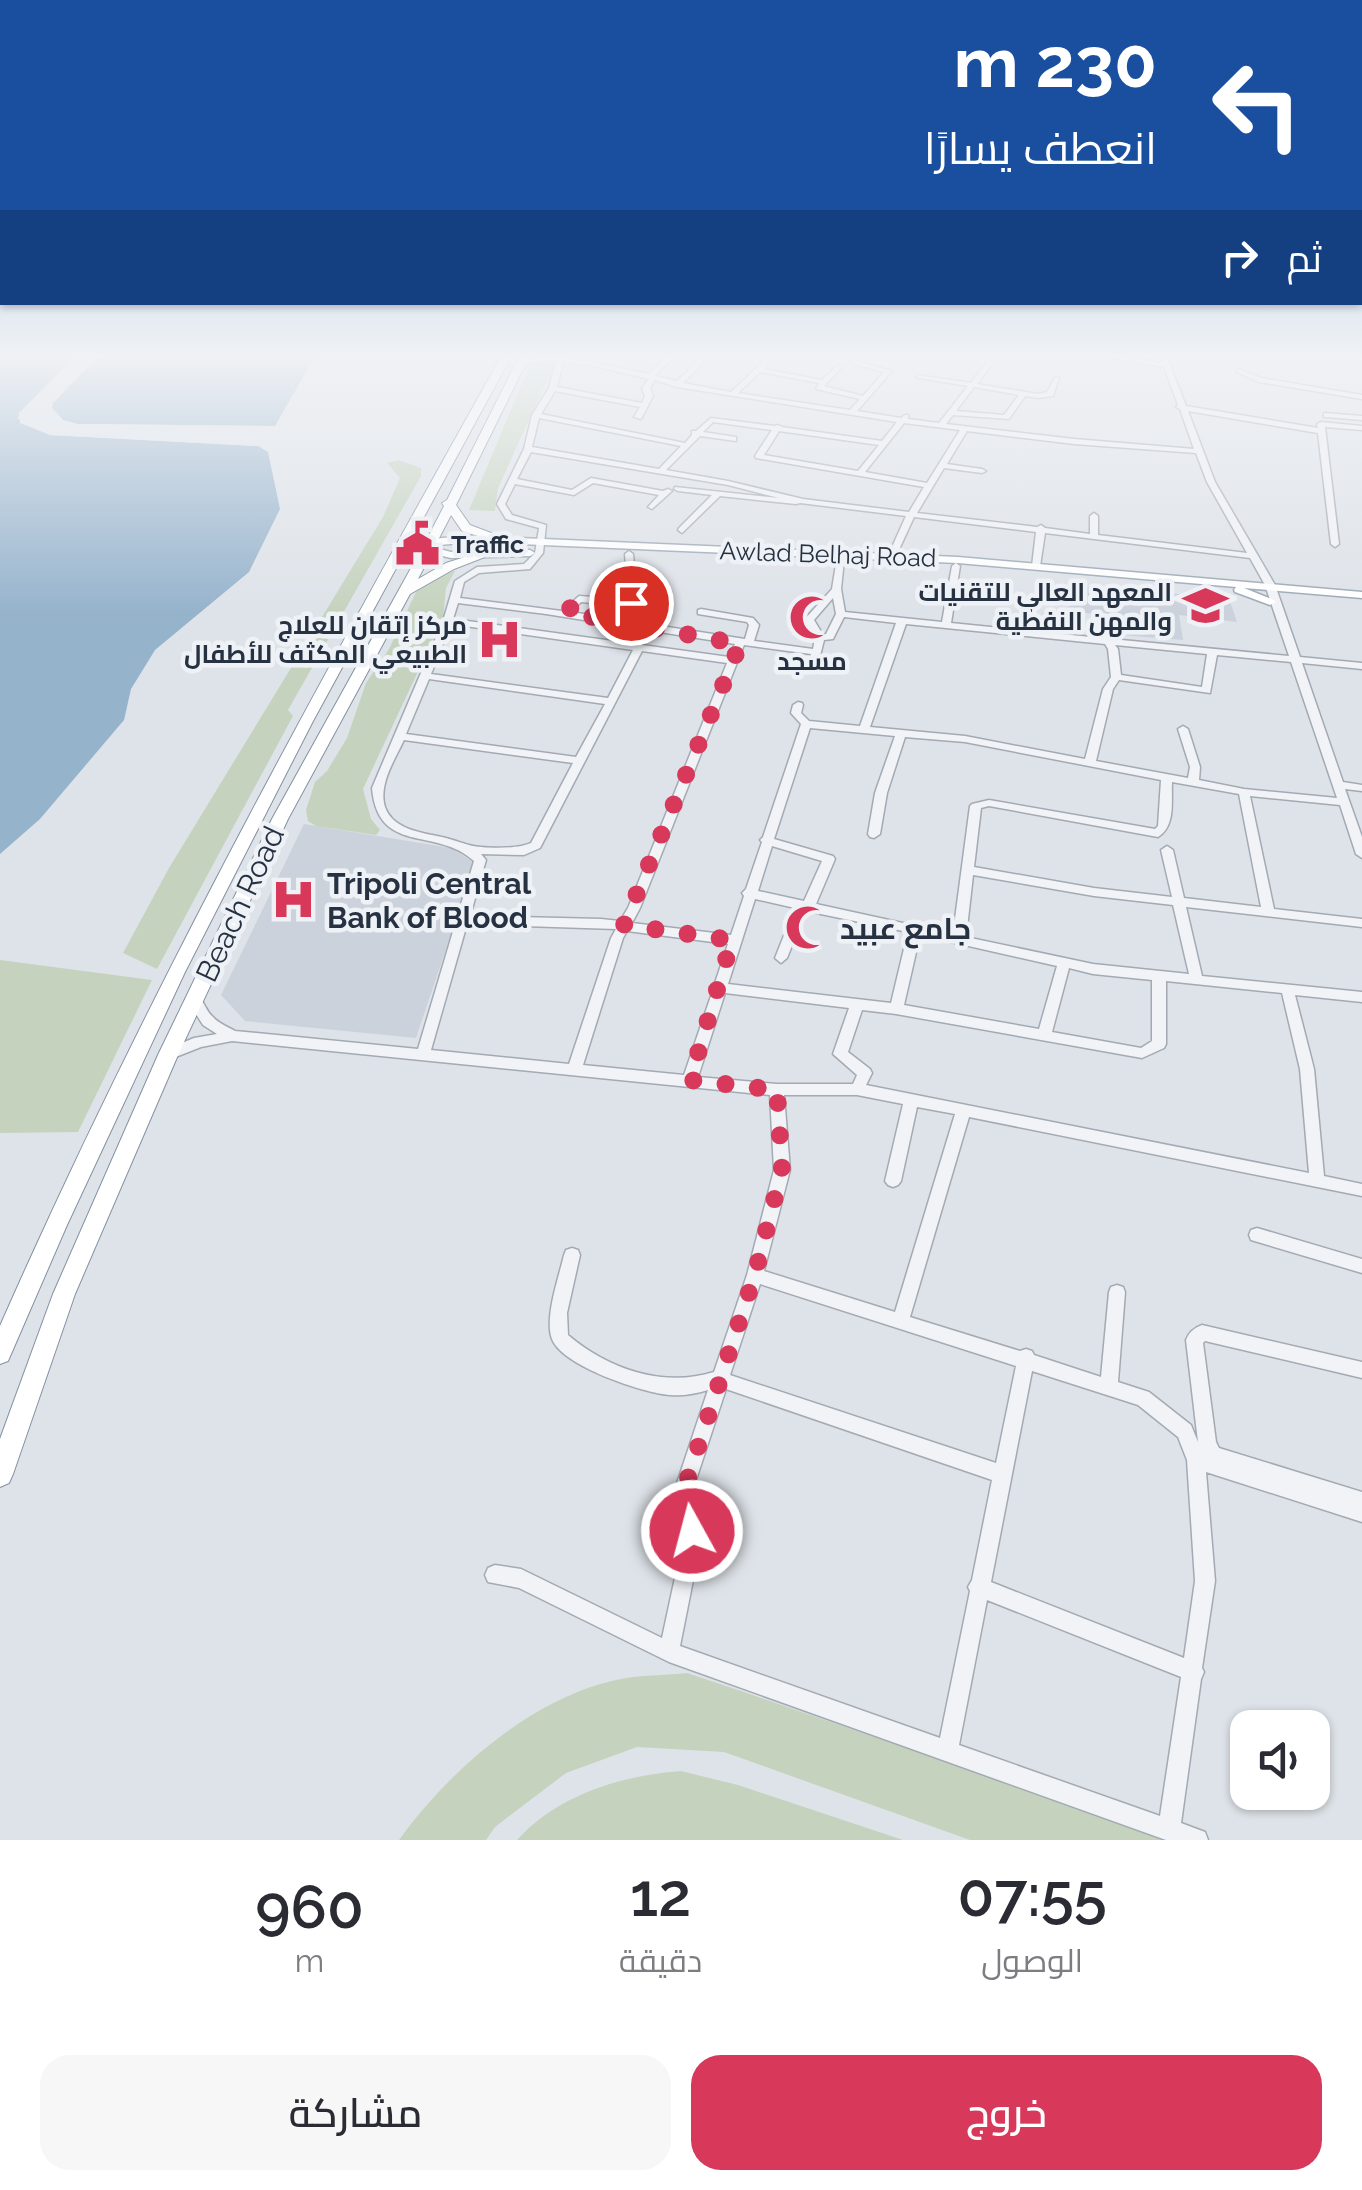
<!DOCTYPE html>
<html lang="ar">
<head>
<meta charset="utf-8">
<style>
  body { margin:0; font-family:Raleway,Cairo,sans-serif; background:#f7f7f7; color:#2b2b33; direction:rtl; height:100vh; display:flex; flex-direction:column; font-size:38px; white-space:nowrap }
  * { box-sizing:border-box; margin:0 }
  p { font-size:32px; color:#7c7c81 }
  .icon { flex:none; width:55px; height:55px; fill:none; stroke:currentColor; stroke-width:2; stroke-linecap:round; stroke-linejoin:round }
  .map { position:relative; height:1840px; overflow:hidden; direction:ltr }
  .drawer { display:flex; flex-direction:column; background:#fff; flex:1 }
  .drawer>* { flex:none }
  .hud { position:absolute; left:0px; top:0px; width:1362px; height:305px; box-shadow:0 2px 8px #0004; direction:rtl; background:#1a4fa0; color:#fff; overflow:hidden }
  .controls { position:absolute; left:1230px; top:1710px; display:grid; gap:20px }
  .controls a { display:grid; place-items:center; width:100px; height:100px; border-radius:20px; background:#fff; box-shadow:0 2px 8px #0004; font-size:50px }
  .pin { position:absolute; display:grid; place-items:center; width:85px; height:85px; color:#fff; margin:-42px; border:5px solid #fff; border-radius:50%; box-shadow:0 2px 10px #0007 }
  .me { position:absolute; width:110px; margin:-55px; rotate:353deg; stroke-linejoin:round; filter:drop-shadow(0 0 8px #0008) }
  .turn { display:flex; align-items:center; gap:35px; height:210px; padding:0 40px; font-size:45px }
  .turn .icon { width:130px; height:130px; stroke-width:2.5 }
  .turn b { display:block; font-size:70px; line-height:85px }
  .then { display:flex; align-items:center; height:95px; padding:0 40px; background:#0003; gap:20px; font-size:38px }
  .eta { display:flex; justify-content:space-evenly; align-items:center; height:170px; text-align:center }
  .eta b { font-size:60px; font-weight:600; line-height:70px }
  .action { display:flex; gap:20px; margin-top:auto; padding:20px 40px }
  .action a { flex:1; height:115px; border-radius:30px; background:#d83859; color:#fff; font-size:40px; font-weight:600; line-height:115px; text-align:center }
  .action a+a { background:#f7f7f7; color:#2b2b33 }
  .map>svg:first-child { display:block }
  .built { fill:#ccd2db }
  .green { fill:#c5d3be }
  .water { fill:#96b3cc }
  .pier { fill:#dee3e9 }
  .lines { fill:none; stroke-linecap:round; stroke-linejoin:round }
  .minor-casing { stroke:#a3aab3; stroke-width:3 }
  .major-casing { stroke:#9ca8b5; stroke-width:3 }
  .highway-casing { stroke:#8491a1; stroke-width:2 }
  .minor { fill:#f1f3f7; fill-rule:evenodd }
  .major { fill:#fff; fill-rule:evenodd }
  .highway { fill:#fff; fill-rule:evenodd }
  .route { stroke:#d83859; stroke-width:18; stroke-dasharray:0 32.4 }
  .labels { text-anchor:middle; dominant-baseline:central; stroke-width:9; stroke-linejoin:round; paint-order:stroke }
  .far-poi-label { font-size:25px; font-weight:bold; fill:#263141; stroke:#eef2f6; text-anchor:end }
  .far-street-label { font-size:25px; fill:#263141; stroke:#eef2f6 }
  .poi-label { font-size:30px; font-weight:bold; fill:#263141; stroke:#eef2f6; text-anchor:start }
  .street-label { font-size:30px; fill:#263141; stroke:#eef2f6 }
</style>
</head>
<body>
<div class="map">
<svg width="1362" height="1840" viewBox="0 0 1362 1840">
  <rect width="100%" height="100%" fill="#dee3e9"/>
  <g class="built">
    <polygon points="1067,585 1229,598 1237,622 1179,615 1183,640 1096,633 1094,614 1069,611"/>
    <polygon points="304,824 451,848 475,863 416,1038 245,1021 221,995"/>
  </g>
  <g class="green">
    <polygon points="531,362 555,363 498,488 495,511 469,510"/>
    <polygon points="398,460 421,468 421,476 288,710 293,716 157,969 123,953 169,868 383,517 400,478 387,463"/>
    <polygon points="446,571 455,571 446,588 443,618 363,789 371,819 380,830 376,835 316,826 308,821 306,810 315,782 327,771 347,738 366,683 389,649 418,588"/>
    <polygon points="0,960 152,980 78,1132 0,1133"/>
    <path d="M687,1673L744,1692L1172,1840H970L724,1752L637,1747L566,1773L495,1827L486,1840H399C450,1769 537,1693 626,1678C646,1675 667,1675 687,1673Z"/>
    <path d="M681,1771L738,1785L903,1840H517C557,1795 623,1775 681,1771Z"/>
  </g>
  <g class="water">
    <polygon points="0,355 76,355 17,418 50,435 258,446 268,452 280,509 249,572 155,650 131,689 124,720 40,819 0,854"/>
    <polygon points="99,355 316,355 319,359 313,360 275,426 77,424 63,420 52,408 53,403"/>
  </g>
  <g class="pier">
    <polygon points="76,355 81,355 24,419 51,430 261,442 258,446 50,435 20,423 19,413"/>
    <polygon points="92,355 99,355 53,403 52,408 63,420 77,424 272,426 268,431 77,429 61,424 48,411 49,401"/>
  </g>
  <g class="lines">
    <defs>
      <g id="minor">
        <path d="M558,355L649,374L668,355H675L655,376L677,381L697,362L699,355H705L702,364L683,383L731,392L770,355H777L763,369L822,380L837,366H841V368L824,386L863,396L884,372L850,363L849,362L852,360L892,371L857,411L901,418L905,415H908V419L939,423L968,386L919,378L916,376L917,375L971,383L992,355H999L977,384L1038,394L1047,392L1055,378H1059L1053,396L1038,398L1025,396L1009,419L953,415L946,424L1074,439L1194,449L1180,409L1176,407L1178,405L1164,367L1097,355H1114L1162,363L1160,355H1166L1186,406L1318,428L1317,424L1321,422L1362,426V430L1325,427L1339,544L1335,547L1331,544L1318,433L1188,411L1215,482L1275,585L1300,657L1362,663V669L1302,663L1343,782L1362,785V791L1345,789L1362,837V858L1356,854L1340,805L1250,796L1274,909L1362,919V927L1186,907L1202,976L1362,992V1002L1295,995L1314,1069L1324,1176L1362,1184V1196L969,1117L910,1317L1020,1351L1026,1349L1032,1351L1034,1355L1101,1377L1109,1292L1111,1287L1117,1285L1123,1287L1125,1292L1118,1382L1149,1392L1191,1425L1198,1442L1186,1340C1189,1332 1194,1328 1202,1325L1362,1362V1378L1205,1341L1203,1343L1216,1442L1219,1448L1362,1492V1522L1206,1472L1215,1581L1202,1668L1204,1672L1201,1679L1181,1823L1205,1832L1208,1840H1166L669,1662L519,1588L488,1582L485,1575L488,1568L495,1565L521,1569L662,1638L682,1545C682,1526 674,1508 675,1489L708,1390C695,1394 683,1396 670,1395C643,1393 562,1366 552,1339C544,1318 559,1277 564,1255L566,1250L572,1248L578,1250L580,1255L567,1313L568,1335C608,1369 663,1388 714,1372L747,1275L774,1170L770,1095L232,1041L201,1047L168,1060L163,1059L161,1055L163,1051L194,1038L217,1034L203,1025L189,1003L187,1000L189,997C206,996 202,1007 213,1017C218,1023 228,1027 235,1031L418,1049L474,861C436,826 378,856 372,788L443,621L455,581L477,567L524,564L535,553L539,528L506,519L497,504L524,449L532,415L549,388L556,361L521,364L518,362L542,357H557ZM563,362L589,365L649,379L642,388L645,396L642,403L557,387ZM760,372L819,383L816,389L860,399L850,410L738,393ZM655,380L677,387L897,422L882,441L782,427L778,425L775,426L711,418L696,431H692V435L685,443L541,414L555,391L640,407L634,417L641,419L653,396L650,388ZM974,387L1019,395L1004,415L956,411ZM539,418L681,446L659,469L532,447ZM713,422L772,430L755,456L756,458L924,487L909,512L803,499L728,481L666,470L700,436L736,441V437L703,432ZM904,423L960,430L927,483L865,472ZM779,431L879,445L858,471L764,455ZM967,431L1074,444L1196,453L1207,482L1247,553L1098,535V516L1094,513L1090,516V534L1045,528L1041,525L1037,527L917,513L944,468L982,473L986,471L982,469L947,464ZM531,452L728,485L779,498L675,487L674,489L678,491L712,495L679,528L678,530L682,533L720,496L796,504L800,503L906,516L888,556L892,559L896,556L914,517L1036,532L1032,566L1036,569L1040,566L1045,533L1250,558L1265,585L1289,656L1111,639L1106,635L1101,638L951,623L960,566L956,563L952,566L942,622L845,612L841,589L844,560L837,558L832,589L804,620L815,638L813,649L754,641L759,625L753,618L701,609L698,610V614L747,622L749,625L745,639L571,612L581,602C619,605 632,614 658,580L634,565L633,554L629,551L625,554L626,566L648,581L633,596L626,599L579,596L562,611L460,598L464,582L479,573L530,569L543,553L546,525L512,515L505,504L515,484L574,495L593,483L659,495L648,507L652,509L672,491L668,489L663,491L591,478L572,490L517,479ZM833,598L836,614L826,634L823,635L814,620ZM458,603L546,614L735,644L729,657L453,619ZM844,617L896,623L860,726L809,721L801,713L803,705L802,703L798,702L793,705L791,713L801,724L763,837L760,840L762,842L746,889L742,893L744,896L731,935L632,923L640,908L744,645L811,654L807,670L808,672H816L824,640L833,639ZM451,624L633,650L608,698L431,674ZM906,624L1105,644L1108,649L1111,677L1103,689L1085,759L965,736L870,727ZM1115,645L1207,654L1202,687L1121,675L1118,649ZM642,651L727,663L628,908L620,921L601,919L470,916L486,860L481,854L524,855L540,848ZM1217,655L1291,662L1337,798L1244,789L1199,780L1200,767L1188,729L1183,726L1178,729L1190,767L1188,778L1096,761L1113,689L1119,680L1210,693ZM429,679L605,704L576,757L406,734ZM810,728L895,736L875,793L868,834L870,837L874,838L880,834L887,793L905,737L965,742L1161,780L1158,826L1155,829L989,800L972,804L970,806L953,934L816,904L835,859L833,856L774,839ZM404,740L573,763L531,843C518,849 484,849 469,845C461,843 454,840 446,838C426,833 393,831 385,807C378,785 395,759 404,740ZM1172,782L1239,794L1261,907L1184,898L1173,850L1167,846L1161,850L1172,897L1094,888L974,867L981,808L989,806L1158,837C1176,826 1171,801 1172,782ZM772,846L822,861L804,901L758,891ZM973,875L1094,896L1173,905L1189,974L1093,964L966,937ZM755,899L795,908L775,958L781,963L787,958L806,911L908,932L891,1003L728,984ZM467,924L616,929L611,938L569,1064L431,1050ZM627,931L728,944L715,983L710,987L713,990L684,1075L583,1065L623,938ZM920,935L1057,966L1039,1029L904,1005ZM1069,968L1093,974L1152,980V1041L1141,1048L1052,1032ZM1166,981L1282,993L1300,1069L1309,1173L866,1085L872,1073L870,1069L848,1052L862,1010L896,1014L1142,1058L1164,1048L1166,1044ZM725,993L849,1008L833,1054L857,1075L853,1084H777L698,1077ZM784,1095H857L903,1104L885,1181L888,1185L893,1187L898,1185L901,1181L917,1107L955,1114L895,1312L764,1271L790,1170ZM760,1284L1016,1366L996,1463L730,1375ZM1032,1371L1138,1405L1178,1437L1187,1460L1195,1581L1184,1658L991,1582ZM726,1389L992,1480L972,1580L968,1587L970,1591L940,1738L680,1646L700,1545C700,1526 692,1508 693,1489ZM987,1600L1181,1677L1160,1816L959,1745Z"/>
        <polygon points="1251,355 1258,355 1255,357"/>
        <polygon points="1237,370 1241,370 1261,378 1362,395 1362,399 1259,382 1237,372"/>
        <polygon points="1324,413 1362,416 1362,420 1327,417 1324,417"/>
        <polygon points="1257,1228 1362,1259 1362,1273 1251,1240 1249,1235 1251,1230"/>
      </g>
      <path id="major" d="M473,536L958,557L1362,592V598L1244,588L1274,600L1276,602L1270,605L1235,592L1234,590L1236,587L958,563L473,542L428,546L451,552L530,550L535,553L530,556L451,558L418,550L396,558L391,555C416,539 442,537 473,536Z"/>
      <g id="highway">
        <path d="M502,355H512L312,723L185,972L67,1225L8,1361L0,1364V1326C147,992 324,673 502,355Z"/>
        <polygon points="520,355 530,355 456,505 470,525 518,543 512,547 462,531 451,515 418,579 446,563 484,551 490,555 454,569 410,594 288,819 178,1055 75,1294 13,1474 9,1483 0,1487 0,1439 53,1294 158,1055 272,819 426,541 444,506 442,503 447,500"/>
      </g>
    </defs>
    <use href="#minor" class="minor-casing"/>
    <use href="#major" class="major-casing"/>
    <use href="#highway" class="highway-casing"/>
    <use href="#minor" class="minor"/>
    <use href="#major" class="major"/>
    <use href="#highway" class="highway"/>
  </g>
  <linearGradient id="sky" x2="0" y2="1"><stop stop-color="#87b4dd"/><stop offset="0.58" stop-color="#f0f2f5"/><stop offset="1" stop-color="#f0f2f5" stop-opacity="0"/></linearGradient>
  <rect width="1362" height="613" fill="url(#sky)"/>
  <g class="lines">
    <polyline class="route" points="631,603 582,598 566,612 740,644 624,925 732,940 690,1080 777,1090 782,1170 755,1274 684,1490 682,1503 692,1531"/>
  </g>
  <defs>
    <symbol id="civic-bare" viewBox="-9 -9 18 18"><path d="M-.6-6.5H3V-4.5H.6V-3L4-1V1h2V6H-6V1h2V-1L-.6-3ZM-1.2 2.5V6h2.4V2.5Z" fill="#d83859" stroke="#eef2f6" stroke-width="2.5" paint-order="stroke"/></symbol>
    <symbol id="university-bare" viewBox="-9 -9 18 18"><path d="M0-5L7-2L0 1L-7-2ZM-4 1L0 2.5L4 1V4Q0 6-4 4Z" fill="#d83859" stroke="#eef2f6" stroke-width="2.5" paint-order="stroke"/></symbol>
    <symbol id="mosque-bare" viewBox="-9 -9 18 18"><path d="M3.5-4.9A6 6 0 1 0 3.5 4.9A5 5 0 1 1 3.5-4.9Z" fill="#d83859" stroke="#eef2f6" stroke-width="2.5" paint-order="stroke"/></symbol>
    <symbol id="hospital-bare" viewBox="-9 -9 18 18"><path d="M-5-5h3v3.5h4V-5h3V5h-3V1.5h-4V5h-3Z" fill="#d83859" stroke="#eef2f6" stroke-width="2.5" paint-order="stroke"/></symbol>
  </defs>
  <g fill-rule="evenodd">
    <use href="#civic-bare" x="386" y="512" width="63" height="63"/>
    <use href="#university-bare" x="1174" y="574" width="63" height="63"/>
    <use href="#mosque-bare" x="780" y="586" width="63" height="63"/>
    <use href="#hospital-bare" x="468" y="608" width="63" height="63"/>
    <use href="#hospital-bare" x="262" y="868" width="63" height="63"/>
    <use href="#mosque-bare" x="776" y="896" width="63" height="63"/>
  </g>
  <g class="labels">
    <g class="far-poi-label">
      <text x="451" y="544" text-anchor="start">Traffic</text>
      <text x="1172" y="592">المعهد العالي للتقنيات<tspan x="1172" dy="29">والمهن النفطية</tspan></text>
      <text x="467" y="625">مركز إتقان للعلاج<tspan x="467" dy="29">الطبيعي المكثف للأطفال</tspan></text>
      <text x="812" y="661" text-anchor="middle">مسجد</text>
    </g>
    <g class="far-street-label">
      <text transform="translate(828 554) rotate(2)">Awlad Belhaj Road</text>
    </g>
    <g class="poi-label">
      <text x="327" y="883">Tripoli Central<tspan x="327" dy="34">Bank of Blood</tspan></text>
      <text x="840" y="928">جامع عبيد</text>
    </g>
    <g class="street-label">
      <text transform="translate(240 904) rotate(-65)">Beach Road</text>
    </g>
  </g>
</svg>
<div class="controls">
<a><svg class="icon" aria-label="sound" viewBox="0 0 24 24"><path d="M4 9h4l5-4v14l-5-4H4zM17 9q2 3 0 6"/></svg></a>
</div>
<div class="pin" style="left:631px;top:603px;background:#d93025"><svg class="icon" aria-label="arrive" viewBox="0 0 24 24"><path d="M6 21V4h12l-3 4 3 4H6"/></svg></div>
<svg class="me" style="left:692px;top:1531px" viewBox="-20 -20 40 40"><circle r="17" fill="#d83859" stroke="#fff" stroke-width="3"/><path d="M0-11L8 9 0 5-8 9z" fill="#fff"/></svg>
<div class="hud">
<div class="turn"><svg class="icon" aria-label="left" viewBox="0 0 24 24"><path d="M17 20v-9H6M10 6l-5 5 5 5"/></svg><div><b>230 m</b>انعطف يسارًا</div></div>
<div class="then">ثم<svg class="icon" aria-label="right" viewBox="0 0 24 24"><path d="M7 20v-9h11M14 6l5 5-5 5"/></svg></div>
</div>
</div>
<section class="drawer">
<div class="eta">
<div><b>07:55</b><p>الوصول</p></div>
<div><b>12</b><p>دقيقة</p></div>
<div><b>960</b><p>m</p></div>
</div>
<div class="action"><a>خروج</a><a>مشاركة</a></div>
</section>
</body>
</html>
